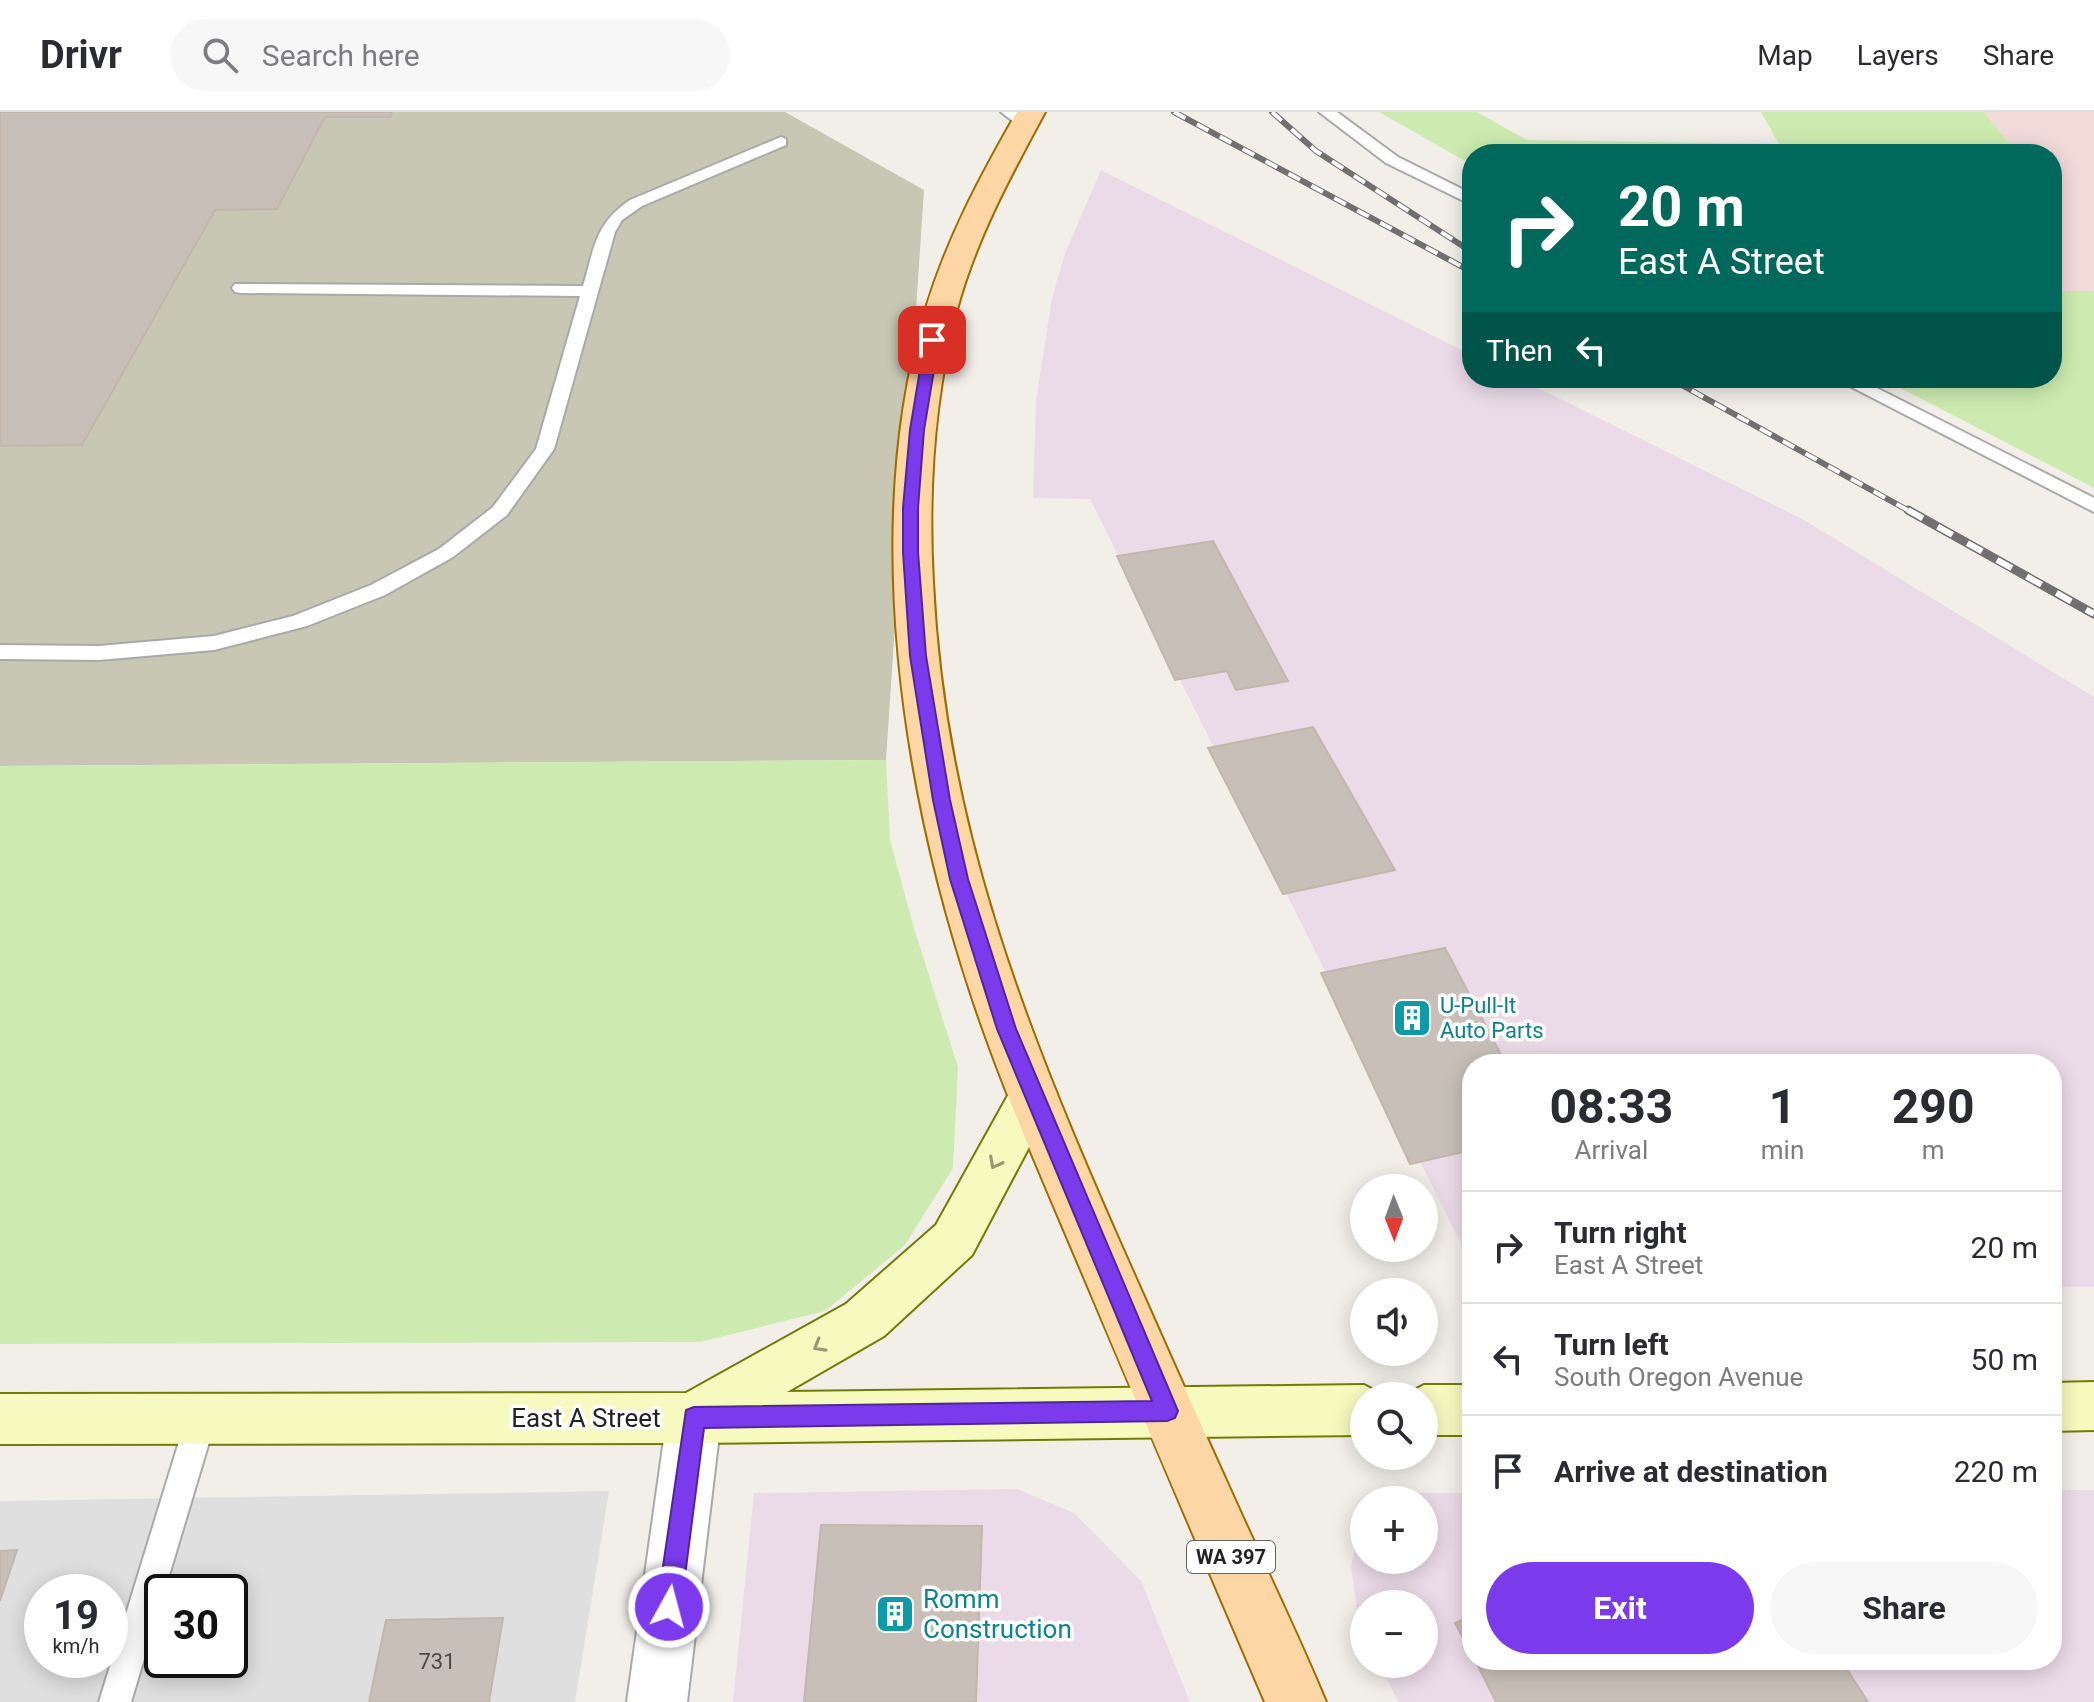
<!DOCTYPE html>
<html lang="en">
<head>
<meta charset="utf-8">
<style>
  body { margin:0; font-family:Roboto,sans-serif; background:#f7f7f7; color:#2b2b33; height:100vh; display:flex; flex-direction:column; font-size:30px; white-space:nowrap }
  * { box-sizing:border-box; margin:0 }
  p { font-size:26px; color:#7c7c81 }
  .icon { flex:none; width:44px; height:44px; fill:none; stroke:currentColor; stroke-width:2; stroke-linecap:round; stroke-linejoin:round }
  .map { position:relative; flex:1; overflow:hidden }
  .drawer { position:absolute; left:1462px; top:942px; width:600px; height:616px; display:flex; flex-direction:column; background:#fff; border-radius:32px; box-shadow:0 4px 20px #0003 }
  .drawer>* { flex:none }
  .guide { position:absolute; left:1462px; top:32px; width:600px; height:244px; border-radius:32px; box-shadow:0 4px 20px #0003; background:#00695c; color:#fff; overflow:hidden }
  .needle { width:52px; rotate:179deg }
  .buttons { position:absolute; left:1350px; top:1062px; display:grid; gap:16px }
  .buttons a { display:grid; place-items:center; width:88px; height:88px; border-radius:50%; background:#fff; box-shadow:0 4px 20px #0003; font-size:40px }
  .speed { position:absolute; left:24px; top:1462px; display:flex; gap:16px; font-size:40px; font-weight:700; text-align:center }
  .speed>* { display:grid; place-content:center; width:104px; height:104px; border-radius:50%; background:#fff; box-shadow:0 4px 20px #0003; line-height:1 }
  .speed small { font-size:20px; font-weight:400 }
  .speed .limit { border:4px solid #111; border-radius:12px; background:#fff; color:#111 }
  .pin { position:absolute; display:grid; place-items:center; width:68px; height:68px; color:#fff; margin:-34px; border-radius:16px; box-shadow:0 4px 12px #0006 }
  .me { position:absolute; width:88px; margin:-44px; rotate:7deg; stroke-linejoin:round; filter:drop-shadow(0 0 6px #0008) }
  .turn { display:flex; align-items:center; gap:28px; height:168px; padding:0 24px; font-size:36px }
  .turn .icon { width:104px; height:104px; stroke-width:2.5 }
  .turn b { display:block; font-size:56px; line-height:68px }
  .then { display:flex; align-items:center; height:76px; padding:0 24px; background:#0003; gap:16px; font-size:30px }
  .eta { display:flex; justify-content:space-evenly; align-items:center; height:136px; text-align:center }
  .eta b { font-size:48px; font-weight:700; line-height:56px }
  .action { display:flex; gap:16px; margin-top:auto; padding:16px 24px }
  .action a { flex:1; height:92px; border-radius:48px; background:#7c3aed; color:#fff; font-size:32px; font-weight:700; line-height:92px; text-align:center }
  .action a+a { background:#f7f7f7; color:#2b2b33 }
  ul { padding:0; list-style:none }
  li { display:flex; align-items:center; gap:24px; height:112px; padding:0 24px; border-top:2px solid #e1e1e2 }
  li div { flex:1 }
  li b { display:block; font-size:30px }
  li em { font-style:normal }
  header { display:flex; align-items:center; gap:48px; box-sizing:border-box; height:112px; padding:0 40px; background:#fff; border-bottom:2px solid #e1e1e2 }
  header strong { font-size:38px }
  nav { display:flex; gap:44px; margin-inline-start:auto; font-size:28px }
  .search { width:560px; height:72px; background:#f7f7f7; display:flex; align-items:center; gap:20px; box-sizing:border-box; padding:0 28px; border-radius:44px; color:#7c7c81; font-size:30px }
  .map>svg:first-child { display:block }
  .residential { fill:#e0dfdf; fill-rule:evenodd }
  .commercial { fill:#f2dad9 }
  .industrial { fill:#ebdbe8 }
  .construction { fill:#c7c7b4 }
  .grass { fill:#cdebb0 }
  .building { fill:#c7bfb8; stroke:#c4b6ab; stroke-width:2 }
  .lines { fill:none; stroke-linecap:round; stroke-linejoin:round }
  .service-casing { stroke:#a9a9a9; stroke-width:4 }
  .minor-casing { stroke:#a9a9a9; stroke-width:4 }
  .secondary-casing { stroke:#707d05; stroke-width:4 }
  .primary-casing { stroke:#a06b00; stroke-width:4 }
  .service { fill:#fff; fill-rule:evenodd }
  .minor { fill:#fff; fill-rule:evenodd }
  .secondary { fill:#f7fabf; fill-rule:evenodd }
  .primary { fill:#fcd6a4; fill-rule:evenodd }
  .rail-far1-casing { stroke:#707070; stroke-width:6 }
  .rail-casing { stroke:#707070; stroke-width:9 }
  .rail-far1 { stroke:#fff; stroke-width:4; stroke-dasharray:13; stroke-linecap:butt }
  .rail { stroke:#fff; stroke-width:6; stroke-dasharray:17; stroke-linecap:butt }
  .oneway { stroke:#979978 }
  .route { fill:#7c3aed; stroke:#51269a; stroke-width:2 }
  .labels { text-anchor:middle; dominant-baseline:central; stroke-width:7; stroke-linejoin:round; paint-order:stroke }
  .shield { fill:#fff; stroke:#646464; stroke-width:2 }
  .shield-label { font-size:20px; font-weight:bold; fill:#222 }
  .culture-label { font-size:22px; fill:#0d838f; stroke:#fff; text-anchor:start }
  .near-number-label { font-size:22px; fill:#4b4948 }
  .near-street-label { font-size:26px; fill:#222; stroke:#fff }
  .near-culture-label { font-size:26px; fill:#0d838f; stroke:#fff; text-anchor:start }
</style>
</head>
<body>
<header>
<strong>Drivr</strong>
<div class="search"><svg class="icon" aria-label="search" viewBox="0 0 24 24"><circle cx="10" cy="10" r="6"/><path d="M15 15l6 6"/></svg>Search here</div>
<nav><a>Map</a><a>Layers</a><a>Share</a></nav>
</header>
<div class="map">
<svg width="2094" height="1590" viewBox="0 0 2094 1590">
  <rect width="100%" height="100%" fill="#f2efe9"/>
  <path class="residential" d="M609,1379L575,1590H0V1389ZM42,1480H110V1548H42ZM162,1480H230V1548H162Z"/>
  <polygon class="commercial" points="1984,0 2094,0 2094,179 2052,179 2052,92 2055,91 2052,87 2052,42 2017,42"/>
  <g class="industrial">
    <polygon points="1101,58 1472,243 1472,266 1518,266 1804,408 2094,585 2094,1175 2052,1175 2052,952 1472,952 1472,1154 1090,387 1033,386 1036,289 1052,186 1066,139"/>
    <polygon points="1017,1377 1074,1401 1141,1469 1190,1590 733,1590 754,1381"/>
    <polygon points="2052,1378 2094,1378 2094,1590 1398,1590 1380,1552 1424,1552 1424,1492 1364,1492 1364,1519 1358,1507 1351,1453 1364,1407 1364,1448 1424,1448 1424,1388 1397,1388 1411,1381 1472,1381 1472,1548 2052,1548"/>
  </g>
  <polygon class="construction" points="0,0 785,0 924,78 886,648 0,654"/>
  <g class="grass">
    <polygon points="1379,0 1477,0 1527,28 1779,32 1761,0 1984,0 2017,42 1472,42 1472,53"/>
    <polygon points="2052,179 2094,179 2094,376 1881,266 2052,266"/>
    <polygon points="886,648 890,728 914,816 958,955 953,1056 905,1133 825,1199 700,1230 0,1232 0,654"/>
  </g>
  <g class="building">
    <polygon points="0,0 392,0 390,5 325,5 277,97 215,98 82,333 0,334"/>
    <polygon points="1213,429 1288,569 1236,578 1227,559 1175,568 1117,444"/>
    <polygon points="1313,615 1395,758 1283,782 1208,636"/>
    <polygon points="1445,836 1506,952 1472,952 1472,1038 1410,1052 1321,861"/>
    <polygon points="821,1413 982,1414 976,1590 804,1590"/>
    <polygon points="17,1438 0,1489 0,1439"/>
    <polygon points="1472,1504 1472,1543 1455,1511"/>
    <polygon points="503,1506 489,1590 369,1590 386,1508"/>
    <polygon points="1475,1548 1841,1548 1868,1590 1496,1590"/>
  </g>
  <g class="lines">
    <defs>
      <g id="service">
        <polygon points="1001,0 1018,0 1031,12 1023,17"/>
        <polygon points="1319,0 1337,0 1398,45 1472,82 1472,93 1386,51"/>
        <path d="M781,25L786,27V33L642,94L622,108L615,120L554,337L507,403L453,445L385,483L307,514L214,538L99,548L0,547V533L99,534L214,524L293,504L371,473L439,437L493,395L536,337L580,184L241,181L235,180L232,176L235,172L583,174C595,134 595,112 630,88Z"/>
        <polygon points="1834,266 1857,266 2094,386 2094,400"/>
        <polygon points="201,1294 212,1297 216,1307 131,1590 99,1590 186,1307 190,1297"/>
      </g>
      <polygon id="minor" points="694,1281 713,1289 721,1306 687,1590 627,1590 667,1306 675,1289"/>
      <g id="secondary">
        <polygon points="1033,963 1050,969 1057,982 972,1143 884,1224 787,1280 1364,1273 1385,1284 1364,1284 1364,1323 694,1331 0,1332 0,1282 686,1281 846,1192 936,1113 1016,969"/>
        <polygon points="2094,1270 2094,1318 2052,1319 2052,1271"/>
        <polygon points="1424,1273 1472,1273 1472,1323 1424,1323 1424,1284 1403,1284"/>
      </g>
      <path id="primary" d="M1017,0H1045C1010,65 975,129 956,201C934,288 928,380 933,470C944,709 1023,910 1118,1126C1158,1216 1198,1307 1239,1397C1268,1461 1299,1525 1326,1590H1265C1205,1450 1145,1311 1086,1170C1047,1077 1005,984 973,888C903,679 861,414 925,199C947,126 980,65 1017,0Z"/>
    </defs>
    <use href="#service" class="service-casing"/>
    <use href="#minor" class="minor-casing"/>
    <use href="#secondary" class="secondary-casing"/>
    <use href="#primary" class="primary-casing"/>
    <use href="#service" class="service"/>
    <use href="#minor" class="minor"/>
    <use href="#secondary" class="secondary"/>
    <use href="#primary" class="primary"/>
    <defs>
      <g id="rail-far1">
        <polyline points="1174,0 1472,160"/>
        <polyline points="1272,0 1316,39 1472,140"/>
        <polyline points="1669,266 1911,400"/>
      </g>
      <polyline id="rail" points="1908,398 2094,502"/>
    </defs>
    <use href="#rail-far1" class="rail-far1-casing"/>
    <use href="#rail" class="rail-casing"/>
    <use href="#rail-far1" class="rail-far1"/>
    <use href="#rail" class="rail"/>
  </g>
  <defs><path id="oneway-chevron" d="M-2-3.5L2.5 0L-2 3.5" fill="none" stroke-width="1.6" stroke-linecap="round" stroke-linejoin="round" transform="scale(2)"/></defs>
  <g class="oneway">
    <use href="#oneway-chevron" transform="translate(995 1051) rotate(118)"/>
    <use href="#oneway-chevron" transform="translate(819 1234) rotate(150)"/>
  </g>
  <polygon class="route" points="932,224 939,228 924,318 918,396 918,440 926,544 950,688 968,767 1016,917 1178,1299 1175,1306 1167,1309 704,1316 681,1495 678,1503 669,1507 661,1503 657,1495 686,1298 694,1295 1152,1289 997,917 950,767 933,688 910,544 903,440 903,396 910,318 925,228"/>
  <defs>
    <symbol id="building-square" viewBox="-11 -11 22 22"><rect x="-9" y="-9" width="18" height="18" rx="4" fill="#0f9aa8" stroke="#fff"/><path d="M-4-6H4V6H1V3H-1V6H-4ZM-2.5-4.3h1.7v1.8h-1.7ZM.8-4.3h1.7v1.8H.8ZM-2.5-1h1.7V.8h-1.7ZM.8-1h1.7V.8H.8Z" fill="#fff"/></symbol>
  </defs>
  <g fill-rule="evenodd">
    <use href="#building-square" x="1390" y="884" width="44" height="44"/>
    <use href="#building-square" x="873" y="1480" width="44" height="44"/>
  </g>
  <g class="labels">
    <rect class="shield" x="1187" y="1429" width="88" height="32" rx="6"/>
    <g class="shield-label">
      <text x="1231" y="1445">WA 397</text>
    </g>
    <g class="culture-label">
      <text x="1440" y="893">U-Pull-It<tspan x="1440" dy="25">Auto Parts</tspan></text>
    </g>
    <g class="near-number-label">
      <text x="437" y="1549">731</text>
    </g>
    <g class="near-street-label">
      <text x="586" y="1306">East A Street</text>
    </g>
    <g class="near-culture-label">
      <text x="923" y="1487">Romm<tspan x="923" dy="30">Construction</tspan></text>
    </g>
  </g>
</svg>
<div class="buttons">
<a><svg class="needle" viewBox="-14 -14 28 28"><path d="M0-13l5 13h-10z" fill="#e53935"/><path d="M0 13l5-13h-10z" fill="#7c7c81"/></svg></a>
<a><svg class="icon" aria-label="sound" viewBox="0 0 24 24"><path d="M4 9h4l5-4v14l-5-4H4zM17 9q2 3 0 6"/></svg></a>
<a><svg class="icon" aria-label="search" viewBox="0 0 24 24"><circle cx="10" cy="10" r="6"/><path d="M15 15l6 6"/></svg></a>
<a>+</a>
<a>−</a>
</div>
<div class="speed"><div>19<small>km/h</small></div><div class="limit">30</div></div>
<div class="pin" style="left:932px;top:228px;background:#d93025"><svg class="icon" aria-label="arrive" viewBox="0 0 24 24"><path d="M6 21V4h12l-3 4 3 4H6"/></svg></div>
<svg class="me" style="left:669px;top:1495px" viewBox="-20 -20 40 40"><circle r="17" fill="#7c3aed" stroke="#fff" stroke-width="3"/><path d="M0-11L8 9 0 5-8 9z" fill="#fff"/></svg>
<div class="guide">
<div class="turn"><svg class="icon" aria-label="right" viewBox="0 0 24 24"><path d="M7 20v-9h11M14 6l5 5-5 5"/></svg><div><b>20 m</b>East A Street</div></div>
<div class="then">Then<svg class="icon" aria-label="left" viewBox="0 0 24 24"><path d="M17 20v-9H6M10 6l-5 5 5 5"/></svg></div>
</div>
<section class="drawer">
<div class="eta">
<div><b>08:33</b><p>Arrival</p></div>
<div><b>1</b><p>min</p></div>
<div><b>290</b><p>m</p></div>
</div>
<ul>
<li><svg class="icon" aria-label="right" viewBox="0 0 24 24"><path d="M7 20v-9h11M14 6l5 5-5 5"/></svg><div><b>Turn right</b><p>East A Street</p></div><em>20 m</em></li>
<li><svg class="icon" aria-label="left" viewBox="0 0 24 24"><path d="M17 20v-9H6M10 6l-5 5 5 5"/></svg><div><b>Turn left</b><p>South Oregon Avenue</p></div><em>50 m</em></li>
<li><svg class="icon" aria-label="arrive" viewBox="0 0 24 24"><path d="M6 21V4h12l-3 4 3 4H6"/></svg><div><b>Arrive at destination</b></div><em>220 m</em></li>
</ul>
<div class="action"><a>Exit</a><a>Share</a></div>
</section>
</div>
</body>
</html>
